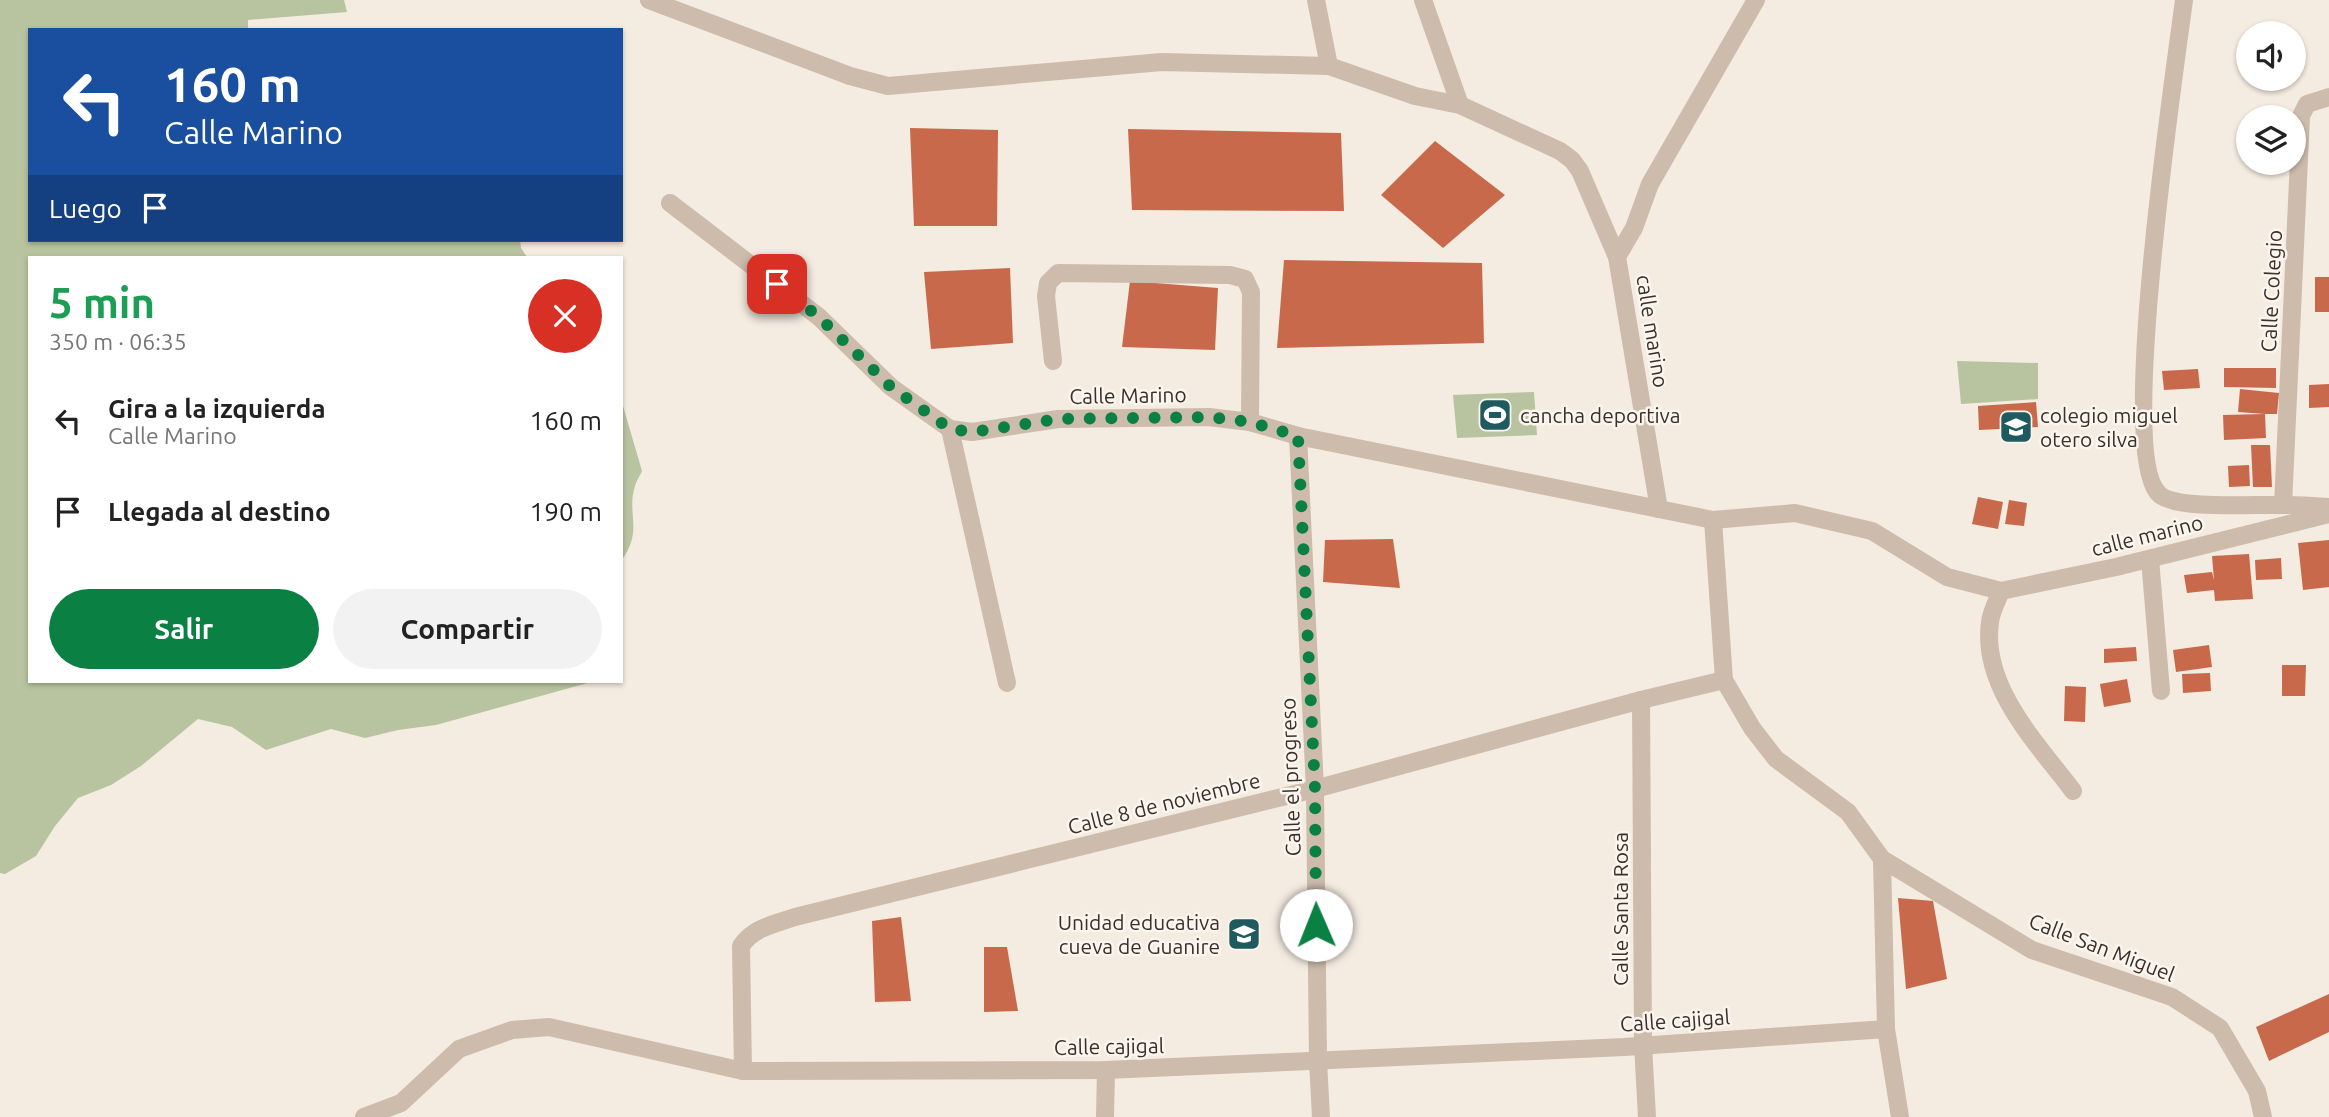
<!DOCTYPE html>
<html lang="es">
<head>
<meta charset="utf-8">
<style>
  body { margin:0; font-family:Ubuntu,sans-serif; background:#f2f2f2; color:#222; height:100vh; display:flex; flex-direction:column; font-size:26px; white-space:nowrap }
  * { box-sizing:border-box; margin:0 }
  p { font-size:23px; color:#767676 }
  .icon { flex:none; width:38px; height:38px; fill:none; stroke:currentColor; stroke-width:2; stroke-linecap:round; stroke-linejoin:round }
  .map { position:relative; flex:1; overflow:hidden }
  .panel { position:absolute; left:28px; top:256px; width:595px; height:427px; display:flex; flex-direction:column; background:#fff; border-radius:0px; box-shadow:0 2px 5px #0004 }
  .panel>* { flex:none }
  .guide { position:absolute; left:28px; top:28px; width:595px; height:214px; border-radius:0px; box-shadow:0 2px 5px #0004; background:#1a4fa0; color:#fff; overflow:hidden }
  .fabs { position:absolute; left:2236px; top:21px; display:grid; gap:14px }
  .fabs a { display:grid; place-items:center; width:70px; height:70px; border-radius:50%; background:#fff; box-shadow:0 2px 5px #0004; font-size:35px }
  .pin { position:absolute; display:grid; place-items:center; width:60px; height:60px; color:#fff; margin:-30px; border-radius:14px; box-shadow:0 4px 10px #0006 }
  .me { position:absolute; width:77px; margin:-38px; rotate:359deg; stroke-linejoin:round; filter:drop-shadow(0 0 5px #0008) }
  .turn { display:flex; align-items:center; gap:24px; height:147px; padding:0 21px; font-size:32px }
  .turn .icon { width:91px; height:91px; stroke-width:2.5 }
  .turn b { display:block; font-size:49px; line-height:60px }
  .then { display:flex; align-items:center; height:66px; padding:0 21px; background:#0003; gap:14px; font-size:26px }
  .round { display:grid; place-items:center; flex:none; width:74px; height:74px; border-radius:37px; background:#f2f2f2 }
  .headline { display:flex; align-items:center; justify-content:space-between; height:119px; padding:0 21px }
  h1 { font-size:42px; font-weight:600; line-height:52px; color:#1e9e55 }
  .action { display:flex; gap:14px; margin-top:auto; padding:14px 21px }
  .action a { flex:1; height:80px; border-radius:42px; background:#0b8043; color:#fff; font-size:28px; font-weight:600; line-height:80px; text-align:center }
  .action a+a { background:#f2f2f2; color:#222 }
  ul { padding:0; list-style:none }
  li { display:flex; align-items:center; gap:21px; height:91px; padding:0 21px }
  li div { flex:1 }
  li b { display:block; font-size:26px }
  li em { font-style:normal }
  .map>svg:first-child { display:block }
  .green { fill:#b8c4a0 }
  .building { fill:#c8694b }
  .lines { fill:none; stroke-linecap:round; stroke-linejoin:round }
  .minor { stroke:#cdbbac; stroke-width:18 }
  .route { stroke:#0b8043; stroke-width:12; stroke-dasharray:0 21.6 }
  .labels { text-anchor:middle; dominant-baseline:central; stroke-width:5; stroke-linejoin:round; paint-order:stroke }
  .street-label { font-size:21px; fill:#3b302b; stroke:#fbf5ee }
  .poi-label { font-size:21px; fill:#3b302b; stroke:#fbf5ee; text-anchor:start }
</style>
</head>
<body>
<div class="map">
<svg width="2329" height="1117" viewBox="0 0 2329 1117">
  <rect width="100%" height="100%" fill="#f4ebe1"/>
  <g class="green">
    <polygon points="0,0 344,0 347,12 248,20 248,30 30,30 30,240 520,240 521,248 527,257 30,257 30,681 595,681 436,725 398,730 365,738 331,729 266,750 232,727 198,719 141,766 111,785 78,798 55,826 36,856 5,874 0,873"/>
    <polygon points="1957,361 2038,363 2038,399 1961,404"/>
    <polygon points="1534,392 1537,435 1457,438 1453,395"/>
    <path d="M621,399L642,471C640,476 636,481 635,486C626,513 644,531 621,561Z"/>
  </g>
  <g class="building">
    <polygon points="910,128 998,130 997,226 914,226"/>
    <polygon points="1128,129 1341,133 1344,211 1132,210"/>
    <polygon points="1435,141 1505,195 1443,248 1381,195"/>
    <polygon points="1284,260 1482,263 1484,343 1277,348"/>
    <polygon points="1010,268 1013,343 931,349 924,272"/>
    <rect x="2315" y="277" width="14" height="35"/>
    <polygon points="1130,281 1218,288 1215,350 1122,347"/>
    <polygon points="2224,368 2276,368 2276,388 2224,387"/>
    <polygon points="2198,369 2200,388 2164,390 2162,371"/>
    <polygon points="2329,384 2329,407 2309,408 2309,385"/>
    <polygon points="2240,389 2279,393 2277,414 2265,414 2266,438 2224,440 2223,415 2265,414 2238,412"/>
    <polygon points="2036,402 2038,427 1979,430 1978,406"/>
    <polygon points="2251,445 2270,445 2272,487 2253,487"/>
    <polygon points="2249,465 2250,486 2229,487 2228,466"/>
    <polygon points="1978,497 2003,502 1998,529 1972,524"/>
    <polygon points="2009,500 2027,503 2024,526 2005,524"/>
    <polygon points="1393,539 1400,588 1323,582 1325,540"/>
    <polygon points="2329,540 2329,587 2303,590 2298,543"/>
    <polygon points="2249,554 2253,599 2215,601 2214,590 2187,593 2184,575 2212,572 2214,580 2212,556"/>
    <polygon points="2281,558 2282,579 2256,580 2255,560"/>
    <polygon points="2209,645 2212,667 2176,672 2173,650"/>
    <polygon points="2136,647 2137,661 2104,663 2104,649"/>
    <polygon points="2282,665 2306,665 2305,696 2282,696"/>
    <polygon points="2210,673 2211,691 2183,693 2182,674"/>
    <polygon points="2127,679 2131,702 2104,707 2100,684"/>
    <polygon points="2065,686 2086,687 2085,722 2064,721"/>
    <polygon points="1898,898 1933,901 1947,979 1906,989"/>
    <polygon points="901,917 911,1001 875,1002 872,921"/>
    <polygon points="984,947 1007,947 1018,1011 984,1012"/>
    <polygon points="2329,994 2329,1032 2269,1061 2256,1027"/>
  </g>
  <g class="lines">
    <g class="minor">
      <polyline points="649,0 850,76 888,86 1162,62 1329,66 1415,96 1460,105 1560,151 1572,160 1580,171 1617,257"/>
      <polyline points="1316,0 1329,66"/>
      <polyline points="1423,0 1460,105"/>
      <polyline points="1756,0 1650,184 1634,228 1617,257 1659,509 1713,520 1795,513 1872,531 1947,577 2001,591 2116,567 2329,514"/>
      <path d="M2184,0C2175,70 2116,460 2160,495C2179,510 2255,504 2281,505C2297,505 2313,506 2329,507"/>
      <polyline points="670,203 819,317 891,387 950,429 972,432 1058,419 1209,417 1250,422 1298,436 1659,509"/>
      <polyline points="1053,361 1046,296 1048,283 1058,273 1230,275 1245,279 1251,292 1250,422"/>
      <polyline points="950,429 1007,683"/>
      <polyline points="1298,436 1315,789 1318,1061 1321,1117"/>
      <polyline points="2283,505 2301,116 2307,104 2329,97"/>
      <polyline points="1713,520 1724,680 1752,728 1776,759 1848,812 1882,859 1886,1029 1900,1117"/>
      <polyline points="2150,559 2161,691"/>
      <path d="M2001,591C1997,601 1991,612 1990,622C1981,687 2037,743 2073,791"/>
      <polyline points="1641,700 1643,1045 1647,1117"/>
      <polyline points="1882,859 2032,950 2172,997 2220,1028 2257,1091 2263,1117"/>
      <path d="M743,1071L741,946C753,928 774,924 795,917L1315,789L1641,700L1724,680"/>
      <polyline points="364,1117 401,1103 459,1049 512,1030 549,1027 743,1071 1106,1070 1624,1047 1886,1029"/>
      <polyline points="1105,1117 1106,1070"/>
    </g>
  </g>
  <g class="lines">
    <polyline class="route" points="777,284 819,317 891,387 950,429 972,432 1058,419 1209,417 1250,422 1298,436 1315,789 1316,925"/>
  </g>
  <defs>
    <symbol id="stadium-square" viewBox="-11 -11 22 22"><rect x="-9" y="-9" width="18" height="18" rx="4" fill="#1f5a5e" stroke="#fbf5ee"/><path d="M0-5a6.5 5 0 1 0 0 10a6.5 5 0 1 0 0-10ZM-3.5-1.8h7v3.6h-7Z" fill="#fff"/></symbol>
    <symbol id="school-square" viewBox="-11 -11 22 22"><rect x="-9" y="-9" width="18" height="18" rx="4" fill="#1f5a5e" stroke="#fbf5ee"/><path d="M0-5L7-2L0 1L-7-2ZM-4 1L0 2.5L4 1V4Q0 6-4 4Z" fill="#fff"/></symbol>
  </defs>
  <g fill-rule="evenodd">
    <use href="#stadium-square" x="1476" y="396" width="38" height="38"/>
    <use href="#school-square" x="1997" y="408" width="38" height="38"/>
    <use href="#school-square" x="1225" y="915" width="38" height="38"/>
  </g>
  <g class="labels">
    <g class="street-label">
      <text transform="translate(2271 291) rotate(-87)">Calle Colegio</text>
      <text transform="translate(1653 331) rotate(81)">calle marino</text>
      <text transform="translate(1128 395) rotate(-1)">Calle Marino</text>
      <text transform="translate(2147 535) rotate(-14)">calle marino</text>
      <text transform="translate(1290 777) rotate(-92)">Calle el progreso</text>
      <text transform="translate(1164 803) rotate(-14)">Calle 8 de noviembre</text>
      <text transform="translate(1620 909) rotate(-90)">Calle Santa Rosa</text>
      <text transform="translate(2102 947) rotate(21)">Calle San Miguel</text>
      <text transform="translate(1675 1020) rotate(-4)">Calle cajigal</text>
      <text transform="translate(1109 1046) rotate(-1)">Calle cajigal</text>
    </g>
    <g class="poi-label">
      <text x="1520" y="415">cancha deportiva</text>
      <text x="2040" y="415">colegio miguel<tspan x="2040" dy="24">otero silva</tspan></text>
      <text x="1220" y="922" text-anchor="end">Unidad educativa<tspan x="1220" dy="24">cueva de Guanire</tspan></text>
    </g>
  </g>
</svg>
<div class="fabs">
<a><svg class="icon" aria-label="sound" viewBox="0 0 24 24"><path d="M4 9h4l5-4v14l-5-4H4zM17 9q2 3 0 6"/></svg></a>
<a><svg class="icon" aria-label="layers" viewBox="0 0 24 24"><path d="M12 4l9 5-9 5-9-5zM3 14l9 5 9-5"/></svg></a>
</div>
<div class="pin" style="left:777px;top:284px;background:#d93025"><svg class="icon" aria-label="arrive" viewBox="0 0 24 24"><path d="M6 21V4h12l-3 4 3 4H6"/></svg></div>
<svg class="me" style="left:1316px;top:925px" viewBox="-20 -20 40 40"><circle r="19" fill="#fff"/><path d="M0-13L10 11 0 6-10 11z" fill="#0b8043"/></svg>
<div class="guide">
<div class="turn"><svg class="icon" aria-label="left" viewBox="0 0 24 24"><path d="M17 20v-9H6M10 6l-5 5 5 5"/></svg><div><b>160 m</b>Calle Marino</div></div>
<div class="then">Luego<svg class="icon" aria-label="arrive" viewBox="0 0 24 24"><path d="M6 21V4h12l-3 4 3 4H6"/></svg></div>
</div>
<section class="panel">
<div class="headline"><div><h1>5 min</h1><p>350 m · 06:35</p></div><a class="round" style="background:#d93025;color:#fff"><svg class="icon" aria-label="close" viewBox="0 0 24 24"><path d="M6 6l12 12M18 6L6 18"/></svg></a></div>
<ul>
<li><svg class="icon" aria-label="left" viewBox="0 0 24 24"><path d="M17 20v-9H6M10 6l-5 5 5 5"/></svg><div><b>Gira a la izquierda</b><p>Calle Marino</p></div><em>160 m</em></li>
<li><svg class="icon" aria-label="arrive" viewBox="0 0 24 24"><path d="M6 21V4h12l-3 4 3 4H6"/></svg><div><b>Llegada al destino</b></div><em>190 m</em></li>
</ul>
<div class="action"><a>Salir</a><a>Compartir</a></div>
</section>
</div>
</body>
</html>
